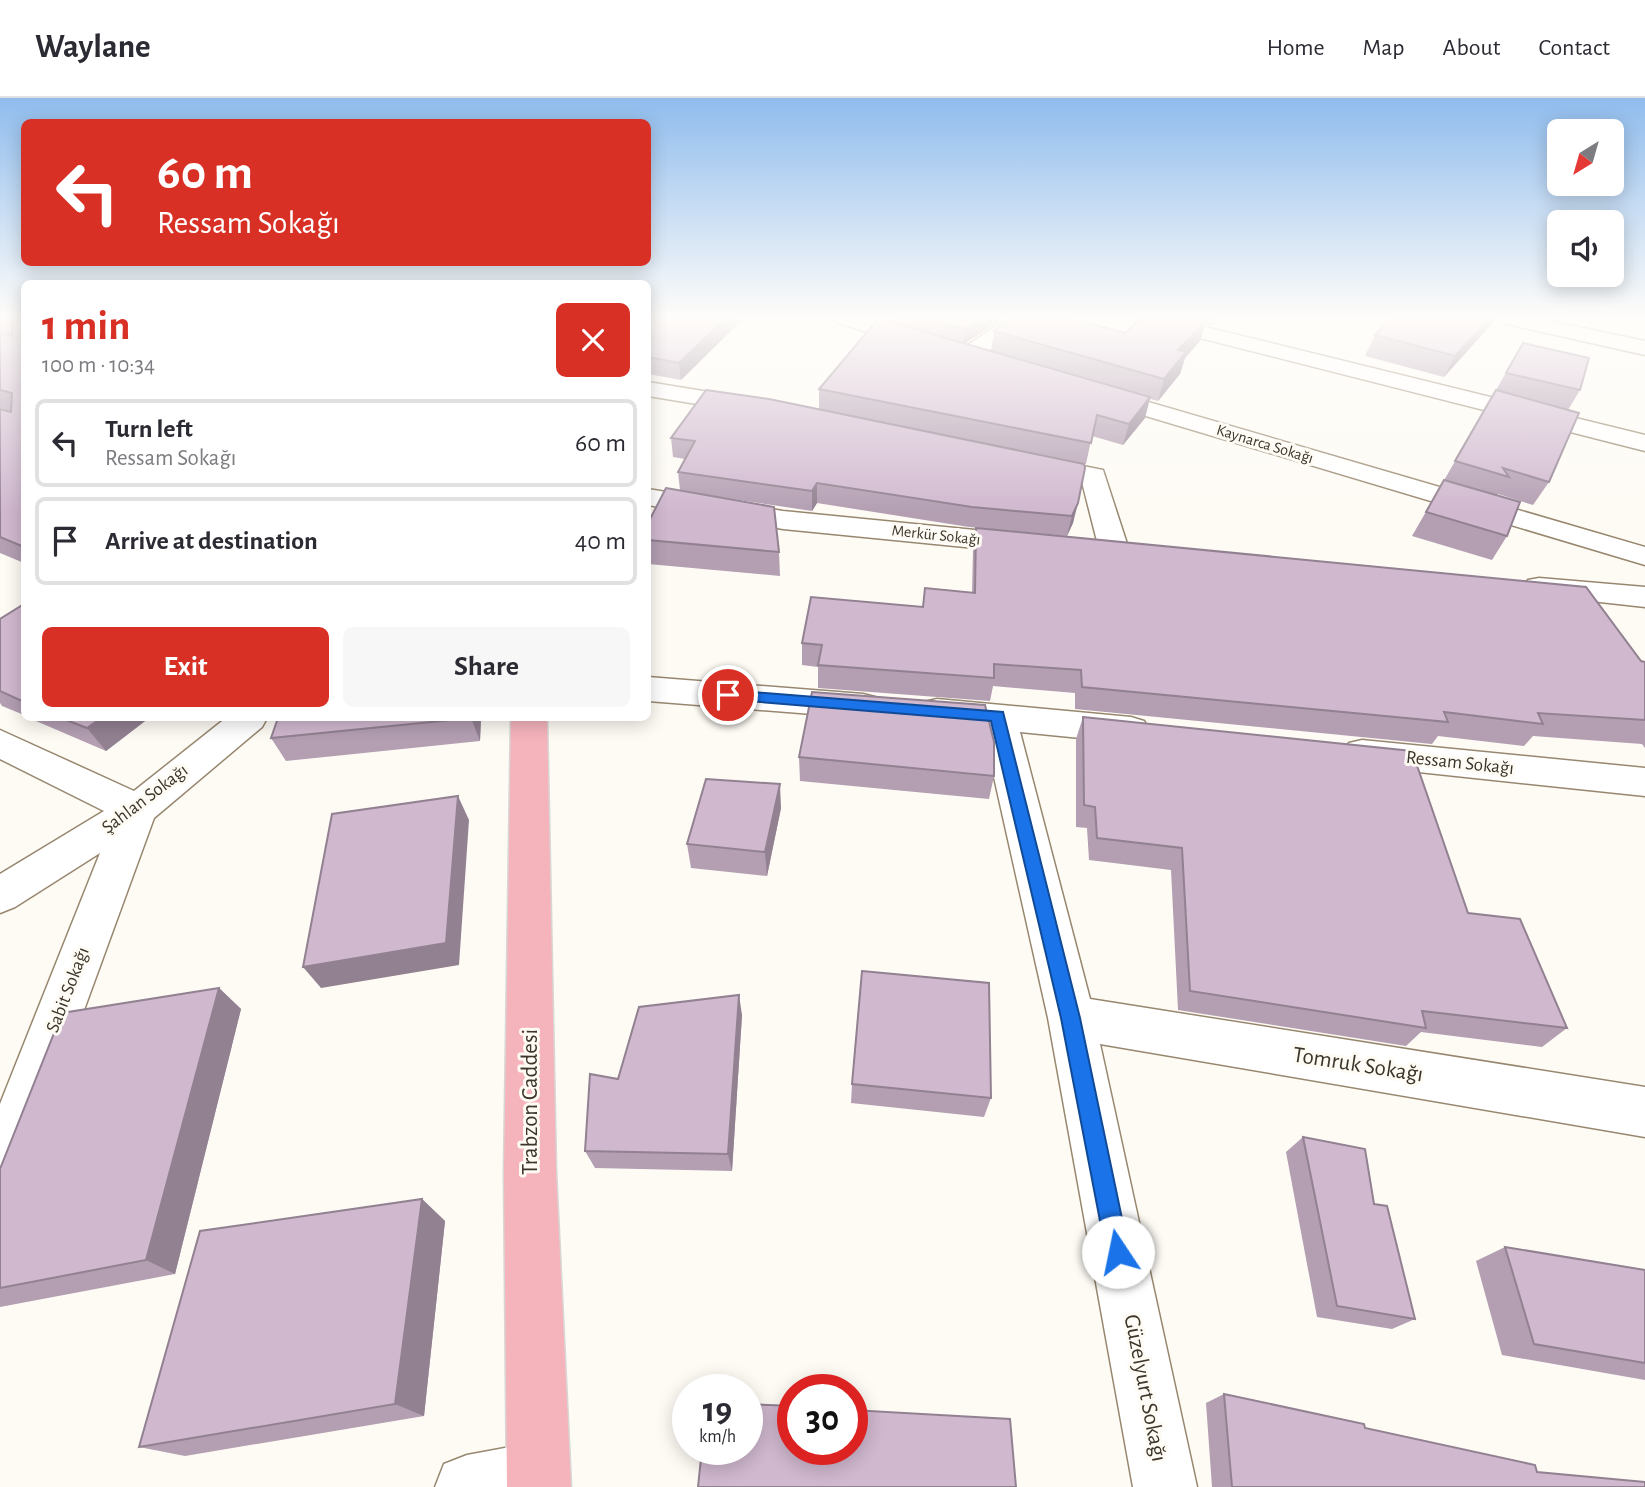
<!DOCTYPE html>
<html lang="en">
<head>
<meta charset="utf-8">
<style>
  body { margin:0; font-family:"Alegreya Sans",sans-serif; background:#f7f7f7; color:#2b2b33; height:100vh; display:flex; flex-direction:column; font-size:26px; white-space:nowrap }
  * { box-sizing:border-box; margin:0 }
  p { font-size:23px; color:#7c7c81 }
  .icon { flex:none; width:38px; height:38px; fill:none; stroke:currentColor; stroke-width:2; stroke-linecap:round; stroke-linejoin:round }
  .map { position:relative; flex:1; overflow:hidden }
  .panel { position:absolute; left:21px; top:182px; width:630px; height:441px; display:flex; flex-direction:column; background:#fff; border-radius:10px; box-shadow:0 4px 18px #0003 }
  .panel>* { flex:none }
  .guide { position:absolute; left:21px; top:21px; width:630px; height:147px; border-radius:10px; box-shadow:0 4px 18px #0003; background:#d93025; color:#fff; overflow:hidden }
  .needle { width:46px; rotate:217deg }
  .tools { position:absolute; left:1547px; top:21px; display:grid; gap:14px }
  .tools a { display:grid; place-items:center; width:77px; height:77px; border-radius:10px; background:#fff; box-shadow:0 4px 18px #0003; font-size:35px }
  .speed { position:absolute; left:672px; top:1276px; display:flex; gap:14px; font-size:35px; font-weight:700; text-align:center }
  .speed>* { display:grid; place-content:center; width:91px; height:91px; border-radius:50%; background:#fff; box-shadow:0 4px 18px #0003; line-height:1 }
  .speed small { font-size:18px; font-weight:400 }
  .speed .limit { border:10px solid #d22; background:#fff; color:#111 }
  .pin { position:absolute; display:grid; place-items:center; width:60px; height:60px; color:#fff; margin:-30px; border:4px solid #fff; border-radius:50%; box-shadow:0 2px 7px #0007 }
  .me { position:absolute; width:77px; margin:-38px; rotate:349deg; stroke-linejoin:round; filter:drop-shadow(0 0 5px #0008) }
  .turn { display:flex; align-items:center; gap:24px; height:147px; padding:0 21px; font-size:32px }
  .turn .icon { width:91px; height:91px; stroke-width:2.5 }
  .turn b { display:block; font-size:49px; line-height:60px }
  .round { display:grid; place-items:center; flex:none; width:74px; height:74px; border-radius:10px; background:#f7f7f7 }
  .headline { display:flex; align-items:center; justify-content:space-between; height:119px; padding:0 21px }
  h1 { font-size:42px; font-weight:700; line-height:52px; color:#d93025 }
  .cta { display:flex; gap:14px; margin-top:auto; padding:14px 21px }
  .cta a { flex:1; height:80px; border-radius:10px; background:#d93025; color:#fff; font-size:28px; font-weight:700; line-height:80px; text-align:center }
  .cta a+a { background:#f7f7f7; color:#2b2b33 }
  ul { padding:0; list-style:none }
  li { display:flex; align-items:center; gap:21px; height:88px; margin:0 14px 10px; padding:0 7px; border:4px solid #e1e1e2; border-radius:10px }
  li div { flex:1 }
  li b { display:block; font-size:26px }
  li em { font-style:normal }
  header { display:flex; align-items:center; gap:42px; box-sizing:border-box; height:98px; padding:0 35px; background:#fff; border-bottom:2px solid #e1e1e2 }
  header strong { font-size:33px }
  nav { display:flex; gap:38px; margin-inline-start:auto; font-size:24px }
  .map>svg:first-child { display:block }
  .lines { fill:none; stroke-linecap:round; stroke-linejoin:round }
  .minor-casing { stroke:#98876f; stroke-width:3 }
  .major-casing { stroke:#d8d7d4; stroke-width:3 }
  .minor { fill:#fff; fill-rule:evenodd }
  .major { fill:#f5b3bc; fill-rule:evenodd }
  .wall { fill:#b39eb2 }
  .shaded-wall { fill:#928191 }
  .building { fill:#d0b8cf; stroke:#928191; stroke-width:2 }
  .route { fill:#1a73e8; stroke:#114b97; stroke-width:2 }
  .labels { text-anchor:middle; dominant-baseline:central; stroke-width:6; stroke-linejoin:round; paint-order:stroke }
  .far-street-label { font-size:16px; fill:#3c352a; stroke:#fefbf5 }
  .street-label { font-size:19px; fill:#3c352a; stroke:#fefbf5 }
  .near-street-label { font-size:23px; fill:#3c352a; stroke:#fefbf5 }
</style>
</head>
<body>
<header>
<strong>Waylane</strong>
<nav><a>Home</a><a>Map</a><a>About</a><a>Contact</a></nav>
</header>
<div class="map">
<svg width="1645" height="1389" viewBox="0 0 1645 1389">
  <rect width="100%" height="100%" fill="#fefbf5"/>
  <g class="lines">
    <defs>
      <g id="minor">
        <polygon points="834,221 867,221 930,239 933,244 930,249 922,251 838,225"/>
        <polygon points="1007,221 1032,221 976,262 960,262 957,257 960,252"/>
        <polygon points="1137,221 1173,221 1645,337 1645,353 1141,225"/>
        <polygon points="1500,221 1540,221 1645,243 1645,257 1511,227 1504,225"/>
        <polygon points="648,284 752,301 761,303 764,308 761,313 752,315 648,298"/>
        <polygon points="1097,289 1645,449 1645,467 1089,301 1085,296 1089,291"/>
        <polygon points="1033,358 1103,372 1130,455 1125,461 1115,464 1105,461 1100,455 1082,384 1024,372 1020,366 1024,360"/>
        <polygon points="648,391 783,413 1026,437 1036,440 1041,446 1036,452 1026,455 783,431 648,407"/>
        <polygon points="1539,480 1645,489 1645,509 1528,496 1524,489 1528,482"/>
        <polygon points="648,579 863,596 875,599 881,608 875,617 863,620 648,603"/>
        <polygon points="937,601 1131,619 1144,623 1149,632 1144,641 1131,645 1020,634 1090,901 1645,989 1645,1039 1100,946 1197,1389 1133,1389 1048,920 983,630 924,622 919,613 924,604"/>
        <polygon points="226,620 267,620 262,629 154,720 26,1071 19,1090 0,1097 0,1006 100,755 15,809 0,815 0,776 104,713 0,661 0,632 134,693"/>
        <polygon points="1362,642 1645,670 1645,698 1362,668 1349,665 1343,655 1349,645"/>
        <polygon points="537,1344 559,1354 569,1376 563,1389 435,1389 444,1366 467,1357"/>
      </g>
      <polygon id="major" points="511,620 547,620 556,1074 571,1389 507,1389 504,1074"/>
    </defs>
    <use href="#minor" class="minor-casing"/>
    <use href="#major" class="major-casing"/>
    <use href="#minor" class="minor"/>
    <use href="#major" class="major"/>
  </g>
  <g class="wall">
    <polygon points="0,221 24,221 24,465 0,455 0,311 11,313 0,310 0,235 12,237 0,234"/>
    <polygon points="648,221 743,221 681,282 648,276"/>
    <polygon points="890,221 1002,221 965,245 991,253 994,233 1125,235 1141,221 1220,221 1213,228 1205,226 1200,243 1185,260 1180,276 1158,303 1150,301 1145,320 1123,347 1092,338 1086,366 819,311 819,291 890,224"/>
    <polygon points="1389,221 1496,221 1444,279 1365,258 1375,237"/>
    <polygon points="1523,245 1580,292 1568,312 1549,384 1533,407 1498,396 1497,397 1507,438 1492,462 1412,438"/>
    <polygon points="671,340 1084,366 1073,425 1067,438 969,429 817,405 812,413 732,401 779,454 780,478 648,466 648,425 680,392 678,374 685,361 673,359"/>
    <polygon points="976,430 1645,564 1645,650 1642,646 1533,638 1524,648 1438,638 1432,646 1075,611 1075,595 993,588 990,603 818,590 818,569 802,567 802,545 972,495 973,452"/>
    <polygon points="24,506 24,617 2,608 0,605 0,521"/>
    <polygon points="1083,619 1468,815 1567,930 1542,949 1421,934 1406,948 1178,912 1171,772 1089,762 1087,730 1076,729 1076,641"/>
    <polygon points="29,620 149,620 106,653"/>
    <polygon points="278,620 481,620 480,643 286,663 271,640"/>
    <polygon points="799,659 994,678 989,701 800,683"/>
    <polygon points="781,710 767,778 691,770 687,746"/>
    <polygon points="219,890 241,911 175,1176 0,1209 0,1071"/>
    <polygon points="742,917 732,1073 595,1070 585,1053 618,981"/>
    <polygon points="852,986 991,1000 984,1019 851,1005"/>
    <polygon points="1303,1039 1374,1106 1415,1221 1392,1231 1317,1219 1286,1054"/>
    <polygon points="422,1101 445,1123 424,1318 185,1358 139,1349"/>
    <polygon points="1505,1149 1645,1172 1645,1282 1502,1257 1476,1163"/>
    <polygon points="1224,1296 1365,1330 1537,1374 1645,1389 1212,1389 1206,1305"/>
  </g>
  <g class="shaded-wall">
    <polygon points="725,221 743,221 681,282 679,265"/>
    <polygon points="981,221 1002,221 964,246 965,231"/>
    <polygon points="1216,221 1220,221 1213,228"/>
    <polygon points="1489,221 1496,221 1444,279 1455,258"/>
    <polygon points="1207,222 1200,243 1185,260 1180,276 1158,303 1164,281 1178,252"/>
    <polygon points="1150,299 1145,320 1123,347 1129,326"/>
    <polygon points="817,385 817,405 812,413 812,393"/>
    <polygon points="1078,405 1073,425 1067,438 1072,418"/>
    <polygon points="101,620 149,620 106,653 87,630"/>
    <polygon points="471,620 481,620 480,643"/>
    <polygon points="780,686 781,710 767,778 765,754"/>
    <polygon points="458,698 469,722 459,867 321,890 303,869"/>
    <polygon points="219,890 241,911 175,1176 146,1162"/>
    <polygon points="739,897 742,917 732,1073 728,1056"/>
    <polygon points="422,1101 445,1123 424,1318 395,1306"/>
  </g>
  <g class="building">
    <polygon points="13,221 24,221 24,449 0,439 0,311 11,314 12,295 0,292 0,235 12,238"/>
    <polygon points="648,221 725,221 679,265 648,259"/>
    <polygon points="878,221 880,221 1150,299 1129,326 1097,317 1091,345 819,291"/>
    <polygon points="929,221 981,221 965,231"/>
    <polygon points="1010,221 1072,221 1125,235 1141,221 1207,222 1178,252 1186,254 1164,281 994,233"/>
    <polygon points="1389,221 1489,221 1455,258 1375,237"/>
    <polygon points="1523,245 1589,260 1580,292 1506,275"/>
    <polygon points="706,292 769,301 1084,366 1085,370 1078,405 1072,418 972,409 817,385 812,393 678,374 695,343 671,340"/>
    <polygon points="1496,292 1579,315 1549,384 1503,370 1509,379 1455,363"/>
    <polygon points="1444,382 1520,404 1507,438 1426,414"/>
    <polygon points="666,390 774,409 779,454 648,442 648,425"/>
    <polygon points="976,430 1586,489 1641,563 1645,564 1645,622 1538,615 1543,626 1444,614 1448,624 1082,589 1081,572 994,566 994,580 818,567 822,547 802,545 811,499 923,509 925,490 975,495"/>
    <polygon points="24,506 24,604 0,593 0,521"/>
    <polygon points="812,594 985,607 994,644 994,678 799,659"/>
    <polygon points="1083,619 1412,653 1468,815 1520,821 1567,930 1422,913 1426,930 1190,893 1182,750 1097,740 1095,709 1084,707"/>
    <polygon points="61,620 101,620 87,630"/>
    <polygon points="278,620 471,620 271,640"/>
    <polygon points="706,681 780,686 765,754 687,746"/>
    <polygon points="458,698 446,845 303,869 332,716"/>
    <polygon points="862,873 989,885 991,1000 852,986"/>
    <polygon points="219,890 146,1162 0,1190 0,1071 62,915"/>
    <polygon points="739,897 728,1056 585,1053 590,976 618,981 639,909"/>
    <polygon points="1303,1039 1365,1051 1374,1106 1387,1108 1415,1221 1337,1208"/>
    <polygon points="422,1101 395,1306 139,1349 200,1133"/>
    <polygon points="1505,1149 1645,1172 1645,1265 1534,1246"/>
    <polygon points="1224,1296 1364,1326 1365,1330 1535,1367 1537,1374 1645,1384 1645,1389 1232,1389"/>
    <polygon points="747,1306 793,1308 793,1351 852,1351 852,1312 1010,1321 1016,1389 698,1389 702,1351 747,1351"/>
  </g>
  <linearGradient id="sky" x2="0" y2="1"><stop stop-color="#8fbced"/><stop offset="0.53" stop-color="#fffdfa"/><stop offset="1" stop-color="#fffdfa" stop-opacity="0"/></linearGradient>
  <rect width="1645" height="415" fill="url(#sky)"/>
  <polygon class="route" points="728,592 1003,614 1080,920 1129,1154 1126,1163 1118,1166 1110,1163 1106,1154 1061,920 991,623 723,601 721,597"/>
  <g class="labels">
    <g class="far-street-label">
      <text transform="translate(1265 346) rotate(17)">Kaynarca Sokağı</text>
      <text transform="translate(936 437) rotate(6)">Merkür Sokağı</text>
    </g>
    <g class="street-label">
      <text transform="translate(1460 665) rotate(6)">Ressam Sokağı</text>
      <text transform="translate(145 701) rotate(-37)">Şahlan Sokağı</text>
      <text transform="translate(68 892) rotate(-69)">Sabit Sokağı</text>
    </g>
    <g class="near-street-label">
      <text transform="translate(1358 967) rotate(9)">Tomruk Sokağı</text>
      <text transform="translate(530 1004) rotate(-90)">Trabzon Caddesi</text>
      <text transform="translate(1145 1290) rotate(79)">Güzelyurt Sokağı</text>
    </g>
  </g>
</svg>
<div class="tools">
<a><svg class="needle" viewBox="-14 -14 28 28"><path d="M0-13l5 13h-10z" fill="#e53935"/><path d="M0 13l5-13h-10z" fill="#7c7c81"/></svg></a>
<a><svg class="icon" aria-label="sound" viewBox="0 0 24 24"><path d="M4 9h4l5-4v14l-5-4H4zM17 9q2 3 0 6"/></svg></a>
</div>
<div class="speed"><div>19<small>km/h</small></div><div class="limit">30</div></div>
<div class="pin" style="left:728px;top:597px;background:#d93025"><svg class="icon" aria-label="arrive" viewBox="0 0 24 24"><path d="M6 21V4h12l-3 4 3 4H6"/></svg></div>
<svg class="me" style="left:1118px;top:1154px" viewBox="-20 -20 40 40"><circle r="19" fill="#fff"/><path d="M0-13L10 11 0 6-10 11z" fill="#1a73e8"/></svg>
<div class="guide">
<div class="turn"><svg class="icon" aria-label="left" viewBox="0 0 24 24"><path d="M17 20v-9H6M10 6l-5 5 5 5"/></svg><div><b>60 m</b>Ressam Sokağı</div></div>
</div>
<section class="panel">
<div class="headline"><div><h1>1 min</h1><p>100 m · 10:34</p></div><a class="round" style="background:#d93025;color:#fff"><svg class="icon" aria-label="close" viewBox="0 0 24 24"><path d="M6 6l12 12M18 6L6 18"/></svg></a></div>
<ul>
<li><svg class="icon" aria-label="left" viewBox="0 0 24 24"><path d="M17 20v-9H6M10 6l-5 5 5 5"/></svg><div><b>Turn left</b><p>Ressam Sokağı</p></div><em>60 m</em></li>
<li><svg class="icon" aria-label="arrive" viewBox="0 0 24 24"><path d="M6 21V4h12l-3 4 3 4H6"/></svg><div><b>Arrive at destination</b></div><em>40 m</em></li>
</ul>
<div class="cta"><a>Exit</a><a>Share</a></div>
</section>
</div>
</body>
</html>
